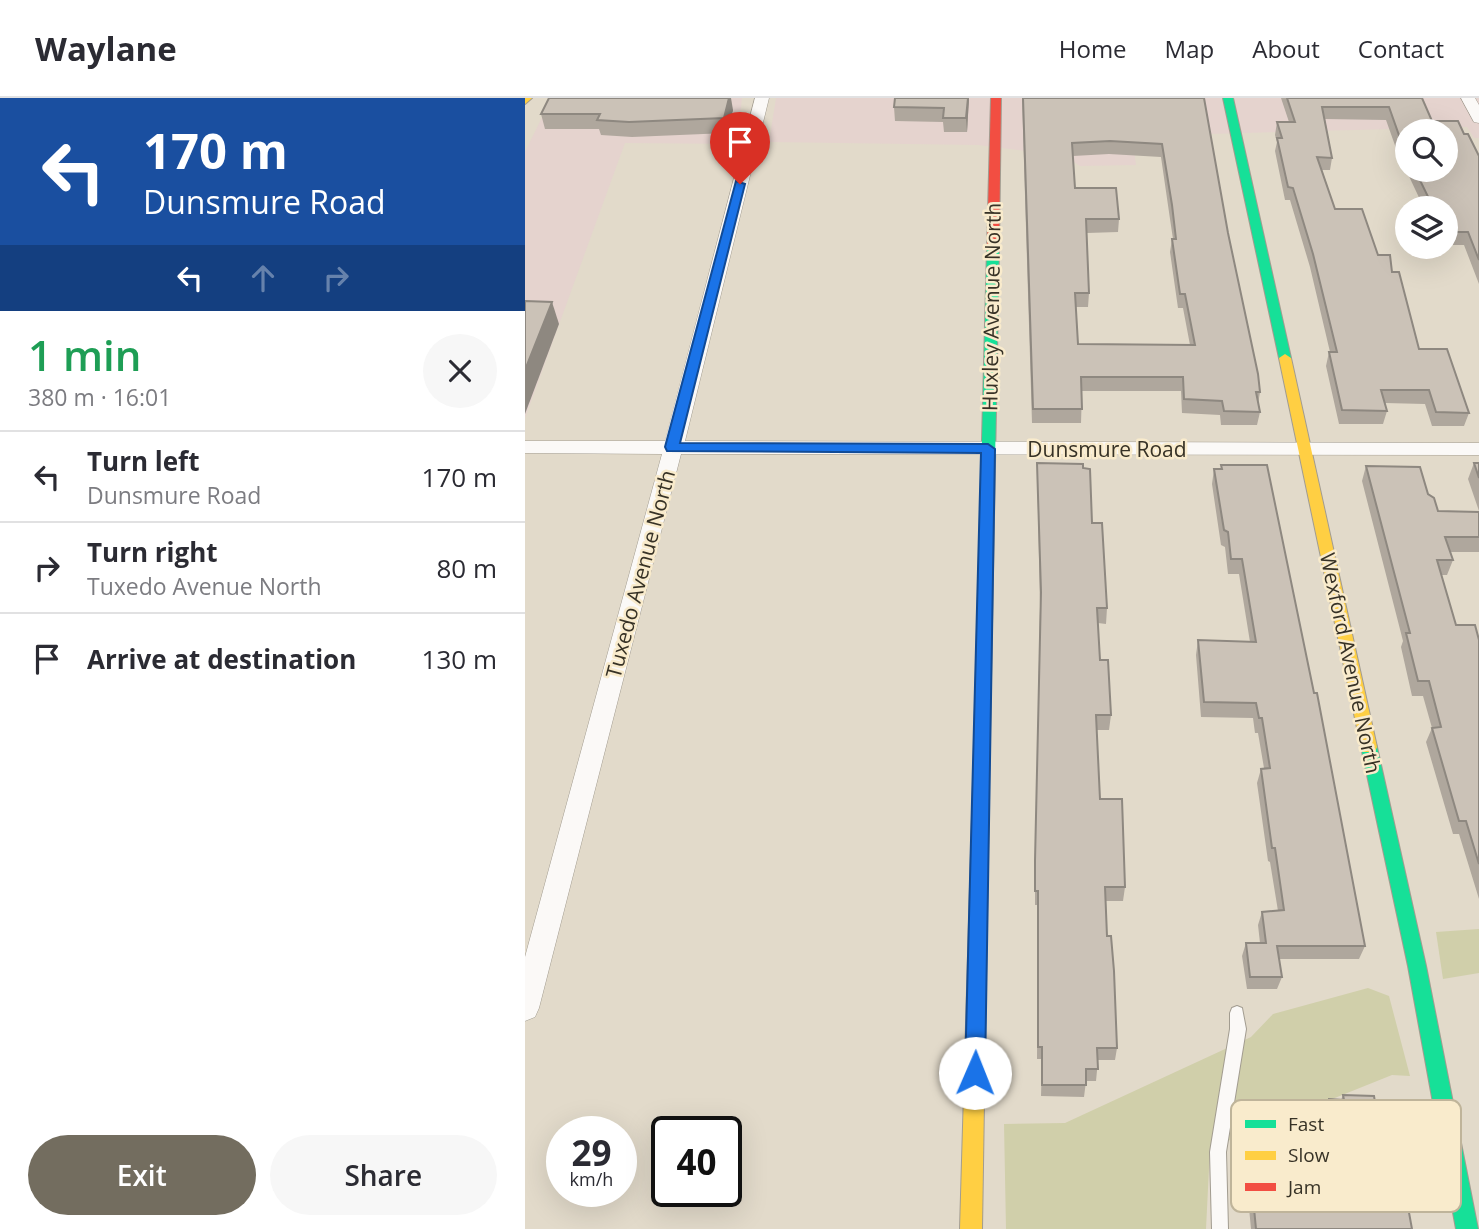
<!DOCTYPE html>
<html lang="en">
<head>
<meta charset="utf-8">
<style>
  body { margin:0; font-family:"Open Sans",sans-serif; background:#f7f7f7; color:#2b2b33; height:100vh; display:flex; flex-direction:column; font-size:26px; white-space:nowrap }
  * { box-sizing:border-box; margin:0 }
  p { font-size:23px; color:#7c7c81 }
  .icon { flex:none; width:38px; height:38px; fill:none; stroke:currentColor; stroke-width:2; stroke-linecap:round; stroke-linejoin:round }
  .map { position:relative; flex:1; overflow:hidden }
  .sheet { display:flex; flex-direction:column; background:#fff; width:525px }
  .sheet>* { flex:none }
  .top-card { background:#1a4fa0; color:#fff; overflow:hidden }
  .tools { position:absolute; left:870px; top:21px; display:grid; gap:14px }
  .tools a { display:grid; place-items:center; width:63px; height:63px; border-radius:50%; background:#fff; box-shadow:0 7px 28px #0002; font-size:35px }
  .speed { position:absolute; left:21px; top:1018px; display:flex; gap:14px; font-size:35px; font-weight:700; text-align:center }
  .speed>* { display:grid; place-content:center; width:91px; height:91px; border-radius:50%; background:#fff; box-shadow:0 7px 28px #0002; line-height:1 }
  .speed small { font-size:18px; font-weight:400 }
  .speed .limit { border:4px solid #111; border-radius:10px; background:#fff; color:#111 }
  .pin { position:absolute; display:grid; place-items:center; width:60px; height:60px; color:#fff; margin:-72px -30px; border-radius:50% 50% 50% 0; rotate:-45deg; box-shadow:0 0 7px #0007 }
  .pin .icon { rotate:45deg }
  .me { position:absolute; width:77px; margin:-38px; rotate:1deg; stroke-linejoin:round; filter:drop-shadow(0 0 5px #0008) }
  .turn { display:flex; align-items:center; gap:24px; height:147px; padding:0 28px; font-size:32px }
  .turn .icon { width:91px; height:91px; stroke-width:2.5 }
  .turn b { display:block; font-size:49px; line-height:60px }
  .lanes { display:flex; align-items:center; height:66px; padding:0 28px; background:#0003; justify-content:center; gap:35px; direction:ltr }
  .lanes .off { opacity:.35 }
  .round { display:grid; place-items:center; flex:none; width:74px; height:74px; border-radius:37px; background:#f7f7f7 }
  .overview { display:flex; align-items:center; justify-content:space-between; height:119px; padding:0 28px }
  h1 { font-size:42px; font-weight:600; line-height:52px; color:#1e9e55 }
  .action { display:flex; gap:14px; margin-top:auto; padding:14px 28px }
  .action a { flex:1; height:80px; border-radius:42px; background:#736d5f; color:#fff; font-size:28px; font-weight:600; line-height:80px; text-align:center }
  .action a+a { background:#f7f7f7; color:#2b2b33 }
  ul { padding:0; list-style:none }
  li { display:flex; align-items:center; gap:21px; height:91px; padding:0 28px; border-top:2px solid #e1e1e2 }
  li div { flex:1 }
  li b { display:block; font-size:26px }
  li em { font-style:normal }
  header { display:flex; align-items:center; gap:42px; box-sizing:border-box; height:98px; padding:0 35px; background:#fff; border-bottom:2px solid #e1e1e2 }
  header strong { font-size:33px }
  nav { display:flex; gap:38px; margin-inline-start:auto; font-size:24px }
  main { display:flex; flex:1; min-height:0 }
  .map>svg:first-child { display:block }
  .commercial { fill:#e5d3ce }
  .green { fill:#d0cfaa }
  .lines { fill:none; stroke-linecap:round; stroke-linejoin:round }
  .lane-casing { stroke:#a29c90; stroke-width:2 }
  .street-casing { stroke:#a29c90; stroke-width:1 }
  .fast-casing { stroke:#a29c90; stroke-width:2 }
  .slow-casing { stroke:#a29c90; stroke-width:2 }
  .jam-casing { stroke:#a29c90; stroke-width:2 }
  .lane { fill:#fbf9f7; fill-rule:evenodd }
  .street { fill:#fbf9f7; fill-rule:evenodd }
  .fast { fill:#16e098; fill-rule:evenodd }
  .slow { fill:#ffcf43; fill-rule:evenodd }
  .jam { fill:#f24e42; fill-rule:evenodd }
  .wall { fill:#afa79d; fill-rule:evenodd }
  .shaded-wall { fill:#8e8880 }
  .building { fill:#cbc2b7; stroke:#8e8880; stroke-width:2; fill-rule:evenodd }
  .route { fill:#1a73e8; stroke:#114b97; stroke-width:2 }
  .labels { text-anchor:middle; dominant-baseline:central; stroke-width:5; stroke-linejoin:round; paint-order:stroke }
  .street-label { font-size:21px; fill:#373226; stroke:#f9ebcc }
  .key { fill:#f9ebcc; stroke:#bfb49a; stroke-width:2 }
  .key-label { font-size:19px; fill:#373226 }
</style>
</head>
<body>
<header>
<strong>Waylane</strong>
<nav><a>Home</a><a>Map</a><a>About</a><a>Contact</a></nav>
</header>
<main>
<section class="sheet">
<div class="top-card">
<div class="turn"><svg class="icon" aria-label="left" viewBox="0 0 24 24"><path d="M17 20v-9H6M10 6l-5 5 5 5"/></svg><div><b>170 m</b>Dunsmure Road</div></div>
<div class="lanes"><svg class="icon" aria-label="left" viewBox="0 0 24 24"><path d="M17 20v-9H6M10 6l-5 5 5 5"/></svg><svg class="icon off" aria-label="ahead" viewBox="0 0 24 24"><path d="M12 20V5M6 11l6-6 6 6"/></svg><svg class="icon off" aria-label="right" viewBox="0 0 24 24"><path d="M7 20v-9h11M14 6l5 5-5 5"/></svg></div>
</div>
<div class="overview"><div><h1>1 min</h1><p>380 m · 16:01</p></div><a class="round"><svg class="icon" aria-label="close" viewBox="0 0 24 24"><path d="M6 6l12 12M18 6L6 18"/></svg></a></div>
<ul>
<li><svg class="icon" aria-label="left" viewBox="0 0 24 24"><path d="M17 20v-9H6M10 6l-5 5 5 5"/></svg><div><b>Turn left</b><p>Dunsmure Road</p></div><em>170 m</em></li>
<li><svg class="icon" aria-label="right" viewBox="0 0 24 24"><path d="M7 20v-9h11M14 6l5 5-5 5"/></svg><div><b>Turn right</b><p>Tuxedo Avenue North</p></div><em>80 m</em></li>
<li><svg class="icon" aria-label="arrive" viewBox="0 0 24 24"><path d="M6 21V4h12l-3 4 3 4H6"/></svg><div><b>Arrive at destination</b></div><em>130 m</em></li>
</ul>
<div class="action"><a>Exit</a><a>Share</a></div>
</section>
<div class="map">
<svg width="954" height="1131" viewBox="0 0 954 1131">
  <rect width="100%" height="100%" fill="#e2daca"/>
  <g class="commercial">
    <polygon points="217,0 212,46 100,45 0,320 0,54 25,3"/>
    <polygon points="251,0 954,0 954,40 949,40 942,29 607,38 611,67 555,68 540,58 453,47 244,44"/>
  </g>
  <g class="green">
    <polygon points="954,831 954,875 918,881 911,834"/>
    <polygon points="843,890 864,898 885,978 867,977 685,1050 681,1131 481,1131 479,1026 540,1025 726,939 748,916"/>
  </g>
  <g class="lines">
    <defs>
      <polygon id="lane" points="712,908 717,910 721,931 701,1054 703,1131 687,1131 685,1054 705,931 705,915 707,910"/>
      <g id="street">
        <polygon points="230,0 244,0 160,343 954,345 954,357 156,356 14,910 10,919 0,923 0,859 137,356 0,355 0,343 140,343"/>
        <polygon points="936,0 950,0 954,7 954,25 949,24"/>
      </g>
      <g id="fast">
        <polygon points="698,0 708,0 766,260 760,264 754,260"/>
        <polygon points="468,147 474,150 464,687 462,692 456,694 450,692 448,687 462,150"/>
        <polygon points="844,642 850,644 852,649 901,868 953,1131 931,1131 883,868 836,649 838,644"/>
      </g>
      <g id="slow">
        <polygon points="0,0 7,0 0,6"/>
        <polygon points="760,256 766,260 852,649 850,654 838,654 836,649 754,260"/>
        <polygon points="456,680 462,682 464,687 457,1131 435,1131 448,687 450,682"/>
      </g>
      <polygon id="jam" points="466,0 476,0 474,150 468,153 462,150"/>
    </defs>
    <use href="#lane" class="lane-casing"/>
    <use href="#street" class="street-casing"/>
    <use href="#fast" class="fast-casing"/>
    <use href="#slow" class="slow-casing"/>
    <use href="#jam" class="jam-casing"/>
    <use href="#lane" class="lane"/>
    <use href="#street" class="street"/>
    <use href="#fast" class="fast"/>
    <use href="#slow" class="slow"/>
    <use href="#jam" class="jam"/>
  </g>
  <g class="wall">
    <polygon points="444,0 442,34 419,34 418,24 370,23 369,9"/>
    <path d="M497,0H679L703,135L735,294L733,306L735,314L732,327H696L695,317L657,315L656,293H557L556,325H507ZM584,56L636,59L645,121L648,141H647L645,154L653,210H658L665,247L553,246L550,209H563L564,195L562,135L593,134L594,121L550,90L548,58Z"/>
    <path d="M756,0H897L907,23L939,36L954,58V186L939,147H926L922,136H920V110H899L872,53L861,22L800,21L807,60L805,72H797L810,111L867,174L894,251L944,315L939,328H907L900,306L860,305L862,313L858,326H814L801,268L804,254H805L785,169L765,102H760L750,53L752,44L750,37L752,24H764ZM882,33L920,72H882Z"/>
    <polygon points="208,12 202,35 107,39 76,37 74,31 20,31 16,16"/>
    <polygon points="512,365 558,370 582,510 581,526 573,525 575,562 586,617 584,632 571,632 575,701 600,789 598,803 581,803 582,838 592,950 590,962 573,962 571,983 561,983 559,999 516,998 517,961 512,961 513,807 510,807 510,777 515,509"/>
    <polygon points="949,365 954,365 954,413 943,381"/>
    <polygon points="696,367 840,848 834,861 754,861 757,879 752,891 722,891 717,858 721,845 735,845 733,827 737,814 753,813 745,764 743,763 732,685 736,671 739,670 733,635 730,635 728,620 676,619 671,557 673,542 725,544 714,476 703,476 700,449 696,447 687,386 689,371 696,371"/>
    <polygon points="841,368 913,413 954,414 954,454 925,454 928,462 922,477 916,477 931,527 954,542 954,801 934,736 928,736 901,644 907,630 898,598 887,598 876,549 878,543 837,383"/>
    <polygon points="818,997 853,1022 861,1043 887,1131 726,1131 719,1057 723,1047 784,1045 781,1025 786,1015 798,1015 798,1012 804,1001 816,1002"/>
  </g>
  <g class="shaded-wall">
    <polygon points="204,0 206,0 208,12 202,35 199,20"/>
    <polygon points="443,0 444,0 442,34 441,20"/>
    <polygon points="27,204 34,226 0,316 0,272"/>
  </g>
  <g class="building">
    <polygon points="24,0 204,0 199,20 104,24 72,22 75,16 16,16"/>
    <polygon points="370,0 443,0 441,20 418,20 419,10 369,9"/>
    <path d="M498,0H679L703,135L733,276L735,294H731L735,314L699,313L697,303L659,301L658,279H556L557,311H508ZM585,43L637,46L647,107L651,141H647L655,196H660L670,247L553,246L550,195H564L561,121H594L591,90H550L547,45Z"/>
    <polygon points="762,0 897,0 907,23 933,23 939,36 943,36 954,58 954,162 943,134 930,134 926,123 920,123 920,110 915,110 913,107 907,107 890,72 920,72 920,33 882,33 882,55 875,40 864,9 797,9 807,60 792,59 810,111 837,111 853,157 865,157 867,174 874,174 894,251 922,251 944,315 911,314 904,292 856,292 862,313 817,312 804,254 812,254 788,156 768,90 763,89 752,40 757,40 752,24 770,24"/>
    <polygon points="0,203 27,204 0,272"/>
    <polygon points="512,365 558,366 558,370 565,371 567,425 577,425 582,510 572,510 575,562 583,562 586,617 571,617 575,701 597,701 600,789 580,789 582,838 586,838 589,873 592,950 572,950 573,971 561,971 561,987 517,987 517,949 513,949 513,793 510,793 510,763 516,494"/>
    <polygon points="949,365 954,365 954,380"/>
    <polygon points="696,367 742,367 789,595 792,595 840,848 752,848 757,879 725,879 721,845 741,845 737,814 759,812 750,750 747,750 736,671 745,670 737,620 734,620 731,605 679,604 673,542 731,544 717,461 706,461 703,434 699,432 689,371 697,371"/>
    <polygon points="841,368 895,369 903,396 909,400 913,413 954,414 954,439 920,439 928,462 912,462 931,527 950,527 954,542 954,766 941,723 934,723 907,630 916,629 904,583 893,583 881,535 885,535"/>
    <polygon points="818,997 849,998 853,1022 858,1023 861,1043 871,1043 887,1131 731,1131 723,1047 790,1045 786,1015 803,1016 804,1001 819,1002"/>
  </g>
  <polygon class="route" points="211,83 220,86 155,345 463,346 470,351 460,975 457,982 450,985 443,982 440,975 456,355 142,353 140,349"/>
  <g class="labels">
    <g class="street-label">
      <text transform="translate(466 209) rotate(-89)">Huxley Avenue North</text>
      <text x="582" y="351">Dunsmure Road</text>
      <text transform="translate(115 476) rotate(-75)">Tuxedo Avenue North</text>
      <text transform="translate(826 565) rotate(78)">Wexford Avenue North</text>
    </g>
  </g>
  <rect x="706" y="1002" width="230" height="112" rx="10" class="key"/>
  <rect x="720" y="1022" width="31" height="8" fill="#16e098"/>
  <rect x="720" y="1053" width="31" height="9" fill="#ffcf43"/>
  <rect x="720" y="1085" width="31" height="8" fill="#f24e42"/>
  <g class="key-label">
    <text x="763" y="1033">Fast</text>
    <text x="763" y="1064">Slow</text>
    <text x="763" y="1096">Jam</text>
  </g>
</svg>
<div class="tools">
<a><svg class="icon" aria-label="search" viewBox="0 0 24 24"><circle cx="10" cy="10" r="6"/><path d="M15 15l6 6"/></svg></a>
<a><svg class="icon" aria-label="layers" viewBox="0 0 24 24"><path d="M12 4l9 5-9 5-9-5zM3 14l9 5 9-5"/></svg></a>
</div>
<div class="speed"><div>29<small>km/h</small></div><div class="limit">40</div></div>
<div class="pin" style="left:215px;top:86px;background:#d93025"><svg class="icon" aria-label="arrive" viewBox="0 0 24 24"><path d="M6 21V4h12l-3 4 3 4H6"/></svg></div>
<svg class="me" style="left:450px;top:975px" viewBox="-20 -20 40 40"><circle r="19" fill="#fff"/><path d="M0-13L10 11 0 6-10 11z" fill="#1a73e8"/></svg>
</div>
</main>
</body>
</html>
